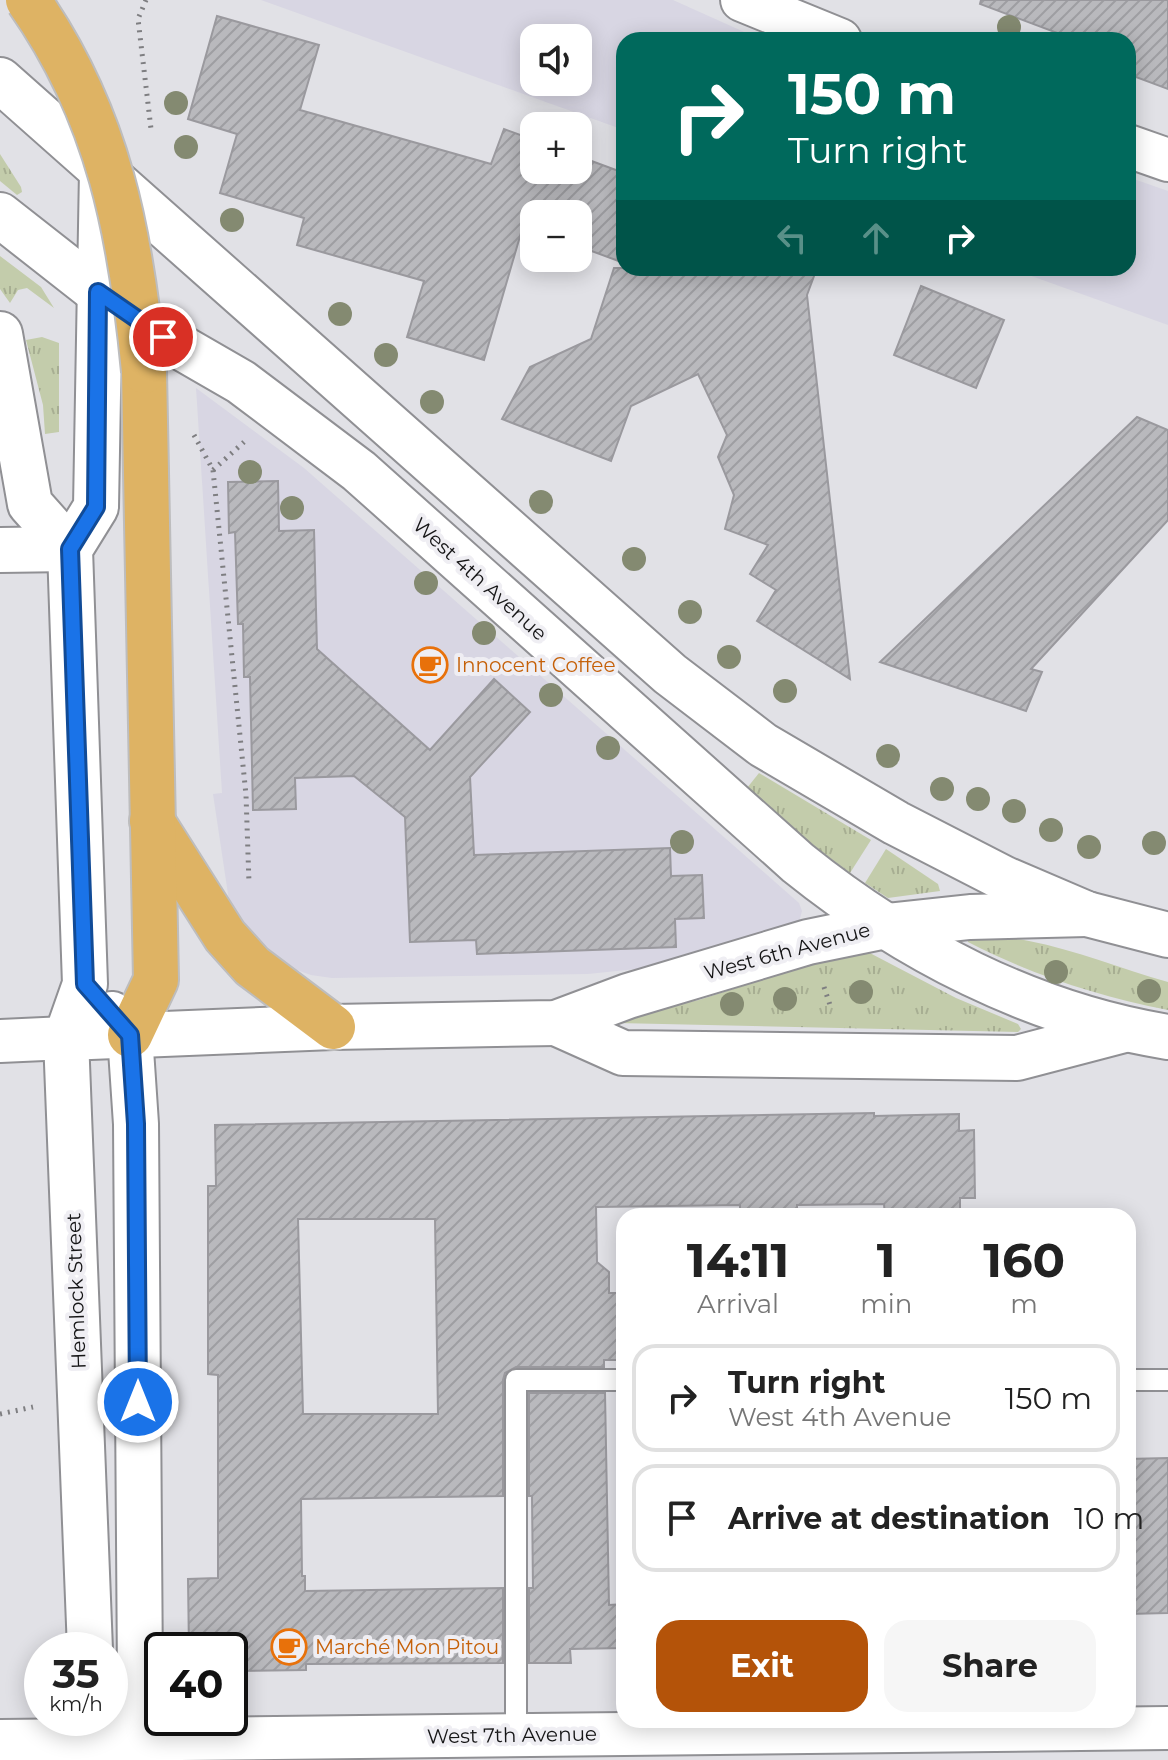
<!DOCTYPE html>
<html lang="en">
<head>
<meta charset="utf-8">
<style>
  body { margin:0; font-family:Montserrat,sans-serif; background:#f6f6f6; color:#222; height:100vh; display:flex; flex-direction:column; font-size:30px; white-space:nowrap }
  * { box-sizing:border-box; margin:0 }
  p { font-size:26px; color:#767676 }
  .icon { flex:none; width:44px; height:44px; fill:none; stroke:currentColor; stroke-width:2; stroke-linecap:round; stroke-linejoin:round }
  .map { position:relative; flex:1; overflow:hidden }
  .sheet { position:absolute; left:616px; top:1208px; width:520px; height:520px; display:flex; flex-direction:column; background:#fff; border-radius:24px; box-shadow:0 4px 20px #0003 }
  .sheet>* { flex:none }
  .hud { position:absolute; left:616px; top:32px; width:520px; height:244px; border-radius:24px; box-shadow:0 4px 20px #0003; background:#00695c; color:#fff; overflow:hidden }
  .buttons { position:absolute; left:520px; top:24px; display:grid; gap:16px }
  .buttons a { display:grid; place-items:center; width:72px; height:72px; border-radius:16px; background:#fff; box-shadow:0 4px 20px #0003; font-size:40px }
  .speed { position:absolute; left:24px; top:1632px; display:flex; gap:16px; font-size:40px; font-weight:700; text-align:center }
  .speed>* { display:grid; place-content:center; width:104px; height:104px; border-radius:50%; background:#fff; box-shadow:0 4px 20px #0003; line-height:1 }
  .speed small { font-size:20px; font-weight:400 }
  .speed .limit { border:4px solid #111; border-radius:12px; background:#fff; color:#111 }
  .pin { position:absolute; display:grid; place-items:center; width:68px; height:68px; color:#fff; margin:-34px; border:4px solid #fff; border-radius:50%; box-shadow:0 2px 8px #0007 }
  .me { position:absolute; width:88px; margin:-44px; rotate:0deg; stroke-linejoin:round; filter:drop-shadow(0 0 6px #0008) }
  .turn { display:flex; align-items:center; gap:28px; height:168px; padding:0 40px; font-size:36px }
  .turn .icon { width:104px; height:104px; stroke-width:2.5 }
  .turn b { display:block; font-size:56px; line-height:68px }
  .lanes { display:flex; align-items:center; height:76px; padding:0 40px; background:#0003; justify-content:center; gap:40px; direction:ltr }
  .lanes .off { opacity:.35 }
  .eta { display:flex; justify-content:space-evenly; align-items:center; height:136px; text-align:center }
  .eta b { font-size:48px; font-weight:700; line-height:56px }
  .action { display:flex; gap:16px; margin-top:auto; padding:16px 40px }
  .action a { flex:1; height:92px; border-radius:24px; background:#b45309; color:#fff; font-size:32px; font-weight:700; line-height:92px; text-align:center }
  .action a+a { background:#f6f6f6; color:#222 }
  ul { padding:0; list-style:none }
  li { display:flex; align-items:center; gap:24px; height:108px; margin:0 16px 12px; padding:0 24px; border:4px solid #e0e0e0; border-radius:24px }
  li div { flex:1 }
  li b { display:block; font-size:30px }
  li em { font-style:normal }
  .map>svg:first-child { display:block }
  .built { fill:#d8d6e3; fill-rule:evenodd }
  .grass { fill:url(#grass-tufts) }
  .building { fill:url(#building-hatch); stroke:#9a999e; stroke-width:2; fill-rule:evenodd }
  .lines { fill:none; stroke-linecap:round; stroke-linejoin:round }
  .service-casing { stroke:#909094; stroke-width:24 }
  .minor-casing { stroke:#909094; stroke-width:46 }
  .tertiary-casing { stroke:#909094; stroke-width:48 }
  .secondary-casing { stroke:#909094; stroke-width:48 }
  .trunk-casing { stroke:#bdbdbe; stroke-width:48 }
  .path { stroke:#7e7e81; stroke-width:5; stroke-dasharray:2 6; stroke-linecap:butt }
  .service { stroke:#fff; stroke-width:20 }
  .minor { stroke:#fff; stroke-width:42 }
  .tertiary { stroke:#fff; stroke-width:44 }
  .secondary { stroke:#fff; stroke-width:44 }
  .trunk { stroke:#deb364; stroke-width:44 }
  .trunk-bridge-casing { stroke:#bdbdbe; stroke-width:48; stroke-linecap:butt }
  .trunk-bridge { stroke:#deb364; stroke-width:44 }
  .tree { fill:#848a71 }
  .route-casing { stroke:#114b97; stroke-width:20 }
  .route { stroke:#1a73e8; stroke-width:14 }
  .labels { text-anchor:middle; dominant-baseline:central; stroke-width:8; stroke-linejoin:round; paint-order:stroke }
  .street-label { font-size:20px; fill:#151516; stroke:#efeef3 }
  .food-label { font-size:20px; fill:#c56008; stroke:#efeef3; text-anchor:start }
</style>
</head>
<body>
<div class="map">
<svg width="1168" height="1760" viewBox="0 0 1168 1760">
  <defs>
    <pattern id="grass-tufts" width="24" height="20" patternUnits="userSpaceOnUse" patternTransform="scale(2)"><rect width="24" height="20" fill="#c3ccab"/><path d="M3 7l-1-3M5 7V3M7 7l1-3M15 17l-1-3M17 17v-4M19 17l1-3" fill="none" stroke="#a7ae92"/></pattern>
    <pattern id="building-hatch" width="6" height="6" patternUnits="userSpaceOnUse" patternTransform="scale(2)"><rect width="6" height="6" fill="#b9b9bd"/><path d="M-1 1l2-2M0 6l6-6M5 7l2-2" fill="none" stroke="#9e9ea2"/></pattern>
  </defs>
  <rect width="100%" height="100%" fill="#e1e1e6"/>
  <g class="built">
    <path d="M261,0H673L762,40H624V130ZM534,38H578V82H534Z"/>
    <polygon points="1128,177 1168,191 1168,325 1009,268 1128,268"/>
    <polygon points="196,388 304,468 799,903 802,911 799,922 700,956 636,969 588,974 332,978 311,975 276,963 231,914 213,794 222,793"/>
  </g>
  <g class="grass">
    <polygon points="0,154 21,187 22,192 17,195 0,181"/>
    <polygon points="0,256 41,287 54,308 27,288 18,290 10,303 0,289"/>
    <polygon points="42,337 59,343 59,432 45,434 43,405 26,340"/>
    <polygon points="759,773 871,840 850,873 806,840 747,788"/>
    <polygon points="886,849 938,884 940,891 888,898 865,883"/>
    <path d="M973,937C991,938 1011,937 1029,941C1076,950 1122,969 1168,982V1010C1098,996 1032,975 968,942V939Z"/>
    <polygon points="866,951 956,998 1018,1024 1021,1029 1018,1032 617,1023 619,1016 699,1000 847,952"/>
  </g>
  <g class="building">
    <polygon points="981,0 1168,0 1168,89 1128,74 1128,40 1076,40 980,4"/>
    <polygon points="217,16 319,45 300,110 491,164 504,129 534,140 534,170 578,170 578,156 624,173 624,263 578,246 578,214 534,214 534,230 523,226 484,360 407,337 424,281 297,245 304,218 220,193 237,134 188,119"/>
    <polygon points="614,268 817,268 807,295 850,679 757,621 776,590 750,574 768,545 725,529 734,495 718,457 727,435 698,374 631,406 611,461 502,419 530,367 591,339"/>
    <polygon points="921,286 1004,320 976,388 894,355"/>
    <polygon points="1137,417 1168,430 1168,520 1031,669 1042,672 1026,711 880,662"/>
    <polygon points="278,481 279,531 314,530 317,649 430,750 494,679 530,712 470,777 474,855 670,848 671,876 702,875 704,918 675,919 676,947 477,954 476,940 410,942 405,817 354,776 295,778 296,809 253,810 250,677 244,677 243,624 238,624 235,532 229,533 228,482"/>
    <path d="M874,1113V1116L959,1114V1131L974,1130L975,1198H960V1216H885L884,1204L797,1205V1216H740V1205L596,1207L597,1262L609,1272V1293H620L622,1360H604V1367H516L505,1373L503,1380V1496L301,1499L302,1576H305V1591L503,1588V1663L306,1664V1670L230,1671V1650H189L188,1579L218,1578V1375L208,1374V1186H216L215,1125ZM298,1219H435L438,1414H303Z"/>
    <polygon points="529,1393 605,1393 609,1605 624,1604 624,1648 570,1649 571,1663 529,1663 529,1588 533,1588 532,1496 529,1496"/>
    <polygon points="1168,1458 1168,1613 1128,1614 1128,1459"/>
  </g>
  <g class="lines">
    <defs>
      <g id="service">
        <polyline points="1128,1380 1168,1380"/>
        <polyline points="516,1735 516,1380 624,1380"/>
      </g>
      <g id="minor">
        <polyline points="742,0 840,40"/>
        <polyline points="1128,146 1168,160"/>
        <polyline points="0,1041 66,1038"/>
        <polyline points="0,1741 1168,1728"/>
      </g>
      <g id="tertiary">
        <polyline points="0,334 30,504 70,549"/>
        <polyline points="0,550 70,549"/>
        <polyline points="112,1014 130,1035 136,1124 140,1678 114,1739"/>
        <polyline points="556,1023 623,1053 1017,1058 1124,1030"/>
        <polyline points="66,1038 333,1027 556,1023 628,996 808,942 886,926 970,917 1087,914"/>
        <polyline points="90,1650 66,1038 85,984 70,549 96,507 102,171"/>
      </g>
      <g id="secondary">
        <polyline points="0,80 670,674 763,745 896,823 1005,879 1087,914 1168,935"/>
        <path d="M0,215L98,292L163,337L241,382L359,471L798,863C905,949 1032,1015 1168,1037"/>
      </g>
      <g id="trunk">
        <polyline points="152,821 225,936 252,966 333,1027"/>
        <polyline points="130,1035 156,980 144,371"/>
      </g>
    </defs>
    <use href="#service" class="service-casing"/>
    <use href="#minor" class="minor-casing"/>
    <use href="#tertiary" class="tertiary-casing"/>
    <use href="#secondary" class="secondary-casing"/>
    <use href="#trunk" class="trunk-casing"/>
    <g class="path">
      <polyline points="146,0 138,19 151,129"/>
      <polyline points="194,435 213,470 246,795 249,883"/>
      <polyline points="213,470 244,442"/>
      <polyline points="824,987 831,1008"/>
      <polyline points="0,1414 33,1407"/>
    </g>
    <use href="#service" class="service"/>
    <use href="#minor" class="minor"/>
    <use href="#tertiary" class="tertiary"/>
    <use href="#secondary" class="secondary"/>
    <use href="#trunk" class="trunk"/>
    <defs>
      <path id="trunk-bridge" d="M28,0C109,115 131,235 144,371"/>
    </defs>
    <use href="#trunk-bridge" class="trunk-bridge-casing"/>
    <use href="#trunk-bridge" class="trunk-bridge"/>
  </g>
  <g class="tree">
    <circle cx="1009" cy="27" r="12"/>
    <circle cx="176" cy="103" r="12"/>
    <circle cx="186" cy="147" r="12"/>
    <circle cx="232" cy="220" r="12"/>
    <circle cx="340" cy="314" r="12"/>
    <circle cx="386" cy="355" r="12"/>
    <circle cx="432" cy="402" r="12"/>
    <circle cx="250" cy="472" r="12"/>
    <circle cx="541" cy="502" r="12"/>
    <circle cx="292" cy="508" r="12"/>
    <circle cx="634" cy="559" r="12"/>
    <circle cx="426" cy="583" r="12"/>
    <circle cx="690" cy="612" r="12"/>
    <circle cx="484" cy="633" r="12"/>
    <circle cx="729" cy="657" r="12"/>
    <circle cx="785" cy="691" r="12"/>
    <circle cx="551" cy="695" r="12"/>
    <circle cx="608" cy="748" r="12"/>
    <circle cx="888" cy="756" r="12"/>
    <circle cx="942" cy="789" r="12"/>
    <circle cx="978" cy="799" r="12"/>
    <circle cx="1014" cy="811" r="12"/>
    <circle cx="1051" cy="830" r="12"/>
    <circle cx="682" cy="842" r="12"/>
    <circle cx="1154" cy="843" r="12"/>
    <circle cx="1089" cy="847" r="12"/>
    <circle cx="1056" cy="972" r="12"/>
    <circle cx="1149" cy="991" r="12"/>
    <circle cx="861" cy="992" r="12"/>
    <circle cx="785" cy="999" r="12"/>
    <circle cx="732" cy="1004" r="12"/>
  </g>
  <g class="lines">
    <defs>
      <polyline id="route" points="138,1402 136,1124 130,1035 85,984 70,549 96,507 98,292 163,337"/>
    </defs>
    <use href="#route" class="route-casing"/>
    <use href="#route" class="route"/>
  </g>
  <defs>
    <symbol id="cafe-ring" viewBox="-11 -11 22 22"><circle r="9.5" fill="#efeef3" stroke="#e8710a" stroke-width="1.5"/><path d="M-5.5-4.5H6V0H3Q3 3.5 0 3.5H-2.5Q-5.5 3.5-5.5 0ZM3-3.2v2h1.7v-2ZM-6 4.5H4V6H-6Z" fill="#e8710a"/></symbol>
  </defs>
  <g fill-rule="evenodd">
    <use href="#cafe-ring" x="410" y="645" width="40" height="40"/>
    <use href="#cafe-ring" x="269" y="1627" width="40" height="40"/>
  </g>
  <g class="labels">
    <g class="street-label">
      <text transform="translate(480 579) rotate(42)">West 4th Avenue</text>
      <text transform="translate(787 951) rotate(-15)">West 6th Avenue</text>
      <text transform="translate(76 1291) rotate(-92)">Hemlock Street</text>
      <text transform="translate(512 1735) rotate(-1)">West 7th Avenue</text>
    </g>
    <g class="food-label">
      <text x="456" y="665">Innocent Coffee</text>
      <text x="315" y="1647">Marché Mon Pitou</text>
    </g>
  </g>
</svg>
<div class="buttons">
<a><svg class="icon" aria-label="sound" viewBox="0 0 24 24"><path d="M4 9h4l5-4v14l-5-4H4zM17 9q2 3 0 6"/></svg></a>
<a>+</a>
<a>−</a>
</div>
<div class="speed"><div>35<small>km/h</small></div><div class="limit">40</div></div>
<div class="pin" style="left:163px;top:337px;background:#d93025"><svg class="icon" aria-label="arrive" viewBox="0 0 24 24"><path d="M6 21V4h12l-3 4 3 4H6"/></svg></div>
<svg class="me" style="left:138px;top:1402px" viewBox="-20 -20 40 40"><circle r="17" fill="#1a73e8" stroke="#fff" stroke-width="3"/><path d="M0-11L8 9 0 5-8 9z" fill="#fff"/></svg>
<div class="hud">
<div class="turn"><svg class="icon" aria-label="right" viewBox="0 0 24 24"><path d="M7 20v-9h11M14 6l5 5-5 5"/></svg><div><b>150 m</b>Turn right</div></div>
<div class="lanes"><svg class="icon off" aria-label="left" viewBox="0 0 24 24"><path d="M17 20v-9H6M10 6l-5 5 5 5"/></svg><svg class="icon off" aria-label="ahead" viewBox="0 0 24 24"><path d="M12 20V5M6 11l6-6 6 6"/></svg><svg class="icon" aria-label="right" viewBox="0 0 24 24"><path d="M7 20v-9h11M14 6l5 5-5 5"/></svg></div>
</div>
<section class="sheet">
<div class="eta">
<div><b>14:11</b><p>Arrival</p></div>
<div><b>1</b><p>min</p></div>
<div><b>160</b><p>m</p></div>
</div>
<ul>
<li><svg class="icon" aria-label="right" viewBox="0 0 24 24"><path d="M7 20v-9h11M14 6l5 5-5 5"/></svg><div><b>Turn right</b><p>West 4th Avenue</p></div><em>150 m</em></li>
<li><svg class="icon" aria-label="arrive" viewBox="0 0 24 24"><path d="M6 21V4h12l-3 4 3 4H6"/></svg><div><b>Arrive at destination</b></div><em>10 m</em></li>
</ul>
<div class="action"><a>Exit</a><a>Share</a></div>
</section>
</div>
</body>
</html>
